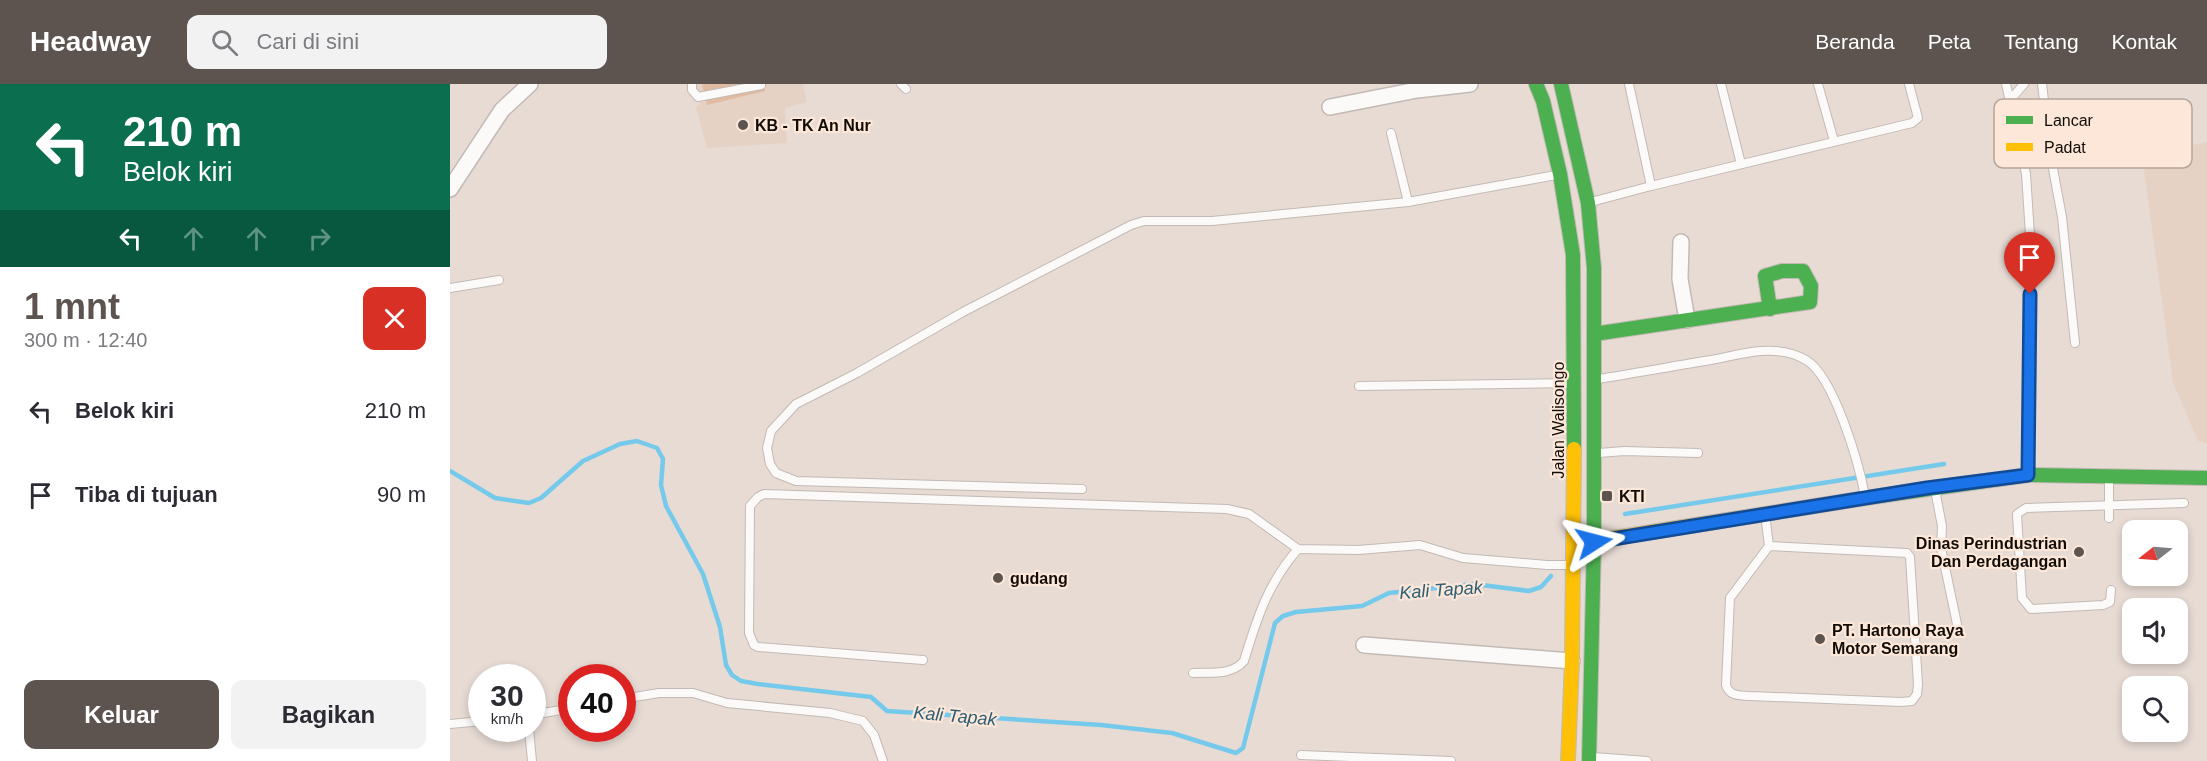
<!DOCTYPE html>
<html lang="id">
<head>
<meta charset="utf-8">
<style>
  body { margin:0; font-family:Helvetica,sans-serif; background:#f2f2f3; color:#2b2b33; height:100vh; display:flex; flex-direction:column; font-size:22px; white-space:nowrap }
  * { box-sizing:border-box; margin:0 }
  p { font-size:20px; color:#7c7c81 }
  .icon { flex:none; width:33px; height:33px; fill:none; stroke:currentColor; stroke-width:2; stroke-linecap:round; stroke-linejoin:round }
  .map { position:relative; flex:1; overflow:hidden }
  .panel { display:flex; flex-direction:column; background:#fff; width:450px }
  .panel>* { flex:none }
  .guide { background:#0b6e4f; color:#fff; overflow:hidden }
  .needle { width:39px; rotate:253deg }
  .controls { position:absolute; left:1672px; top:436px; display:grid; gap:12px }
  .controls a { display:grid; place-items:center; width:66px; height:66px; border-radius:12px; background:#fff; box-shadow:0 3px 9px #0003; font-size:30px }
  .speed { position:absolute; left:18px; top:580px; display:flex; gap:12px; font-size:30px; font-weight:700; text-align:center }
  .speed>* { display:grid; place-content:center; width:78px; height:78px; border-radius:50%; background:#fff; box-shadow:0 3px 9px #0003; line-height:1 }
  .speed small { font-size:15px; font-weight:400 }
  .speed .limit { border:9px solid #d22; background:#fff; color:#111 }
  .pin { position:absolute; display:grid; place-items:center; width:51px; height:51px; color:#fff; margin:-62px -26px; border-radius:50% 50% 50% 0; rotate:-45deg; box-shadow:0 0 6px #0007 }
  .pin .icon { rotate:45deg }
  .me { position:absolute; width:66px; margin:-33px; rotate:81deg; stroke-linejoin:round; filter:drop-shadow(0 0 4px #0008) }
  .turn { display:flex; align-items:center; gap:21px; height:126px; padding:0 24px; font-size:27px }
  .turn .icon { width:78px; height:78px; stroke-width:2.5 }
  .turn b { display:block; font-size:42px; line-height:51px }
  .lanes { display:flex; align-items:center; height:57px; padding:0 24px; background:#0003; justify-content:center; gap:30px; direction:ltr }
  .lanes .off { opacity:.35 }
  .round { display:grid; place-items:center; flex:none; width:63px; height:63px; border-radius:12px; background:#f2f2f3 }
  .head { display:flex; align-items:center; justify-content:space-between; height:102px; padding:0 24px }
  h1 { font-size:36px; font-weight:600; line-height:45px; color:#5d544f }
  .cta { display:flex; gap:12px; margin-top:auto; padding:12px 24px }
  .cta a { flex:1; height:69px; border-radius:12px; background:#5d544f; color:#fff; font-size:24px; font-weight:600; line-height:69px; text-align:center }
  .cta a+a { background:#f2f2f3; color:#2b2b33 }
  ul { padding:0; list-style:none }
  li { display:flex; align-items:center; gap:18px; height:84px; padding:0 24px }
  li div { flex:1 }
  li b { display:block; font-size:22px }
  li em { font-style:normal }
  header { display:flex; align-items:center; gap:36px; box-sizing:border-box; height:84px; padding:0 30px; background:#5d544f; color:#fff }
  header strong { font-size:28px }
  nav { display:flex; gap:33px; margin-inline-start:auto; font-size:21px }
  .search { width:420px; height:54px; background:#f2f2f3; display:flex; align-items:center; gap:15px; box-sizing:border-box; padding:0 21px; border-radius:12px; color:#7c7c81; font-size:22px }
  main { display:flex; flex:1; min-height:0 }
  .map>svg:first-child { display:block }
  .built { fill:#e6d2c4 }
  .pitch { fill:#e0bba1 }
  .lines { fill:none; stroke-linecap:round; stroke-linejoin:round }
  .stream { stroke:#75caeb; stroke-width:4.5 }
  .lane-casing { stroke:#c3bab5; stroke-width:10 }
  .street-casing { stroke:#c3bab5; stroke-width:18 }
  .fast-casing { stroke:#c3bab5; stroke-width:16 }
  .slow-casing { stroke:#c3bab5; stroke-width:16 }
  .lane { stroke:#fbfaf9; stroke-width:8 }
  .street { stroke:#fbfaf9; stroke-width:15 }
  .fast { stroke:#4caf50; stroke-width:14 }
  .slow { stroke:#ffc107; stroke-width:14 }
  .route-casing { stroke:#114b97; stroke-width:15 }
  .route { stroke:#1a73e8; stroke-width:10 }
  .poi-dot { fill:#5d544f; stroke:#fce7d9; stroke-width:2 }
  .labels { text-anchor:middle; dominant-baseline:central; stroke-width:4.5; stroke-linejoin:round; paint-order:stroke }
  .poi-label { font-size:16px; font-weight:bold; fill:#120c07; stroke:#fce7d9; text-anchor:start }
  .street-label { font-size:16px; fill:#120c07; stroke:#fce7d9 }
  .water-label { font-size:18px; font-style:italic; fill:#2c5e74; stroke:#fce7d9 }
  .key { fill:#fce7d9; stroke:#b6a59a; stroke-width:1.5 }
  .key-label { font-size:16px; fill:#120c07 }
</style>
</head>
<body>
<header>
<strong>Headway</strong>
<div class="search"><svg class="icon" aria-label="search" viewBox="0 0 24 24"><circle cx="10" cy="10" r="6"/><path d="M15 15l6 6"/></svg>Cari di sini</div>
<nav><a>Beranda</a><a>Peta</a><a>Tentang</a><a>Kontak</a></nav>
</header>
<main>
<section class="panel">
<div class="guide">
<div class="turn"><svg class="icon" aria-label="left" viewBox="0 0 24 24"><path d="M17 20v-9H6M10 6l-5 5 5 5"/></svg><div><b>210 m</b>Belok kiri</div></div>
<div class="lanes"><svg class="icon" aria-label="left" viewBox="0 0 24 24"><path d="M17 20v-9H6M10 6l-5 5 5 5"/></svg><svg class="icon off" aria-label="ahead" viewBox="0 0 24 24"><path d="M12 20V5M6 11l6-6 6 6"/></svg><svg class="icon off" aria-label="ahead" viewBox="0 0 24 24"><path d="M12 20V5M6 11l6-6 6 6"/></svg><svg class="icon off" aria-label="right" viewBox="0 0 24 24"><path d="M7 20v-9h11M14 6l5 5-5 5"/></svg></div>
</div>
<div class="head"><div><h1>1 mnt</h1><p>300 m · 12:40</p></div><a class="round" style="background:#d93025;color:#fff"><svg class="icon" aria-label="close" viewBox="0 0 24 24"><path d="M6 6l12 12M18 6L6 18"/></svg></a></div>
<ul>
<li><svg class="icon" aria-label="left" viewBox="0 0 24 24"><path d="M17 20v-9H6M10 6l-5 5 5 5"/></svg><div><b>Belok kiri</b></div><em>210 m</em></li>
<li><svg class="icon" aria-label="arrive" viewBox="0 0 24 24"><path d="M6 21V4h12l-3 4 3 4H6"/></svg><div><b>Tiba di tujuan</b></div><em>90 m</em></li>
</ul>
<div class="cta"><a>Keluar</a><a>Bagikan</a></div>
</section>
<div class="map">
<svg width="1757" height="677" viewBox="0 0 1757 677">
  <rect width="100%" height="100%" fill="#e7dbd4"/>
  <g class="built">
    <polygon points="243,0 353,0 357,18 335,24 337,59 257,64 246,23 250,20"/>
    <polygon points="1757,58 1757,359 1748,357 1723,298 1692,72"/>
  </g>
  <polygon class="pitch" points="252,0 313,0 315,7 257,21"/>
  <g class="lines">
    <g class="stream">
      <polyline points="0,387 45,414 79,419 91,414 133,377 170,360 187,357 207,364 213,375 211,401 216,422 253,490 270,543 276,581 282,591 291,597 308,600 421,613 437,627 651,641 722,649 786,669 793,664 825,539 833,532 846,528 912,522 939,509 1024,500 1079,507 1091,503 1101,492"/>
      <polyline points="1175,430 1494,380"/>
    </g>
    <defs>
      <g id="lane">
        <polyline points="242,0 242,6 248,13 311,1"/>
        <polyline points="451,0 456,5"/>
        <polyline points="1179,0 1201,102"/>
        <polyline points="1271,0 1291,80"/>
        <polyline points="1368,0 1384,57"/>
        <polyline points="1556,0 1576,90 1581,166 1578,389"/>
        <polyline points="1592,0 1601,74 1612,133 1625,259"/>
        <polyline points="1560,16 1574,0"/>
        <polyline points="941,49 958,118"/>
        <polyline points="1141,118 1201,102 1462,39 1468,34 1459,0"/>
        <polyline points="0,204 49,196"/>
        <path d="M1148,295C1186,289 1224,282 1261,276C1278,273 1295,268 1311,267C1326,266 1343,268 1356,276C1384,292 1409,380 1415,412"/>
        <polyline points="909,302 1120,299"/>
        <polyline points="1149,369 1174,367 1248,369"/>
        <polyline points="1659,393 1659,434"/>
        <polyline points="1490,404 1486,411 1492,442 1491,464 1507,540"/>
        <polyline points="632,405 346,397 326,389 320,380 317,364 321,347 346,320 407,289 513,228 681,141 694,137 762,137 958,118 1106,91"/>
        <path d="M1315,430L1319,462L1280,514L1276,601C1280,613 1289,611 1300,612L1451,618L1462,617L1467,610L1468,600L1460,473L1457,469L1319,462"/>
        <polyline points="1661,506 1660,518 1653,521 1581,525 1572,514 1567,430 1576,424 1734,419"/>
        <polyline points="473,576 308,563 304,561 299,549 300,422 308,413 314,410 777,425 799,430 848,465 908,466 970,461 1013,474 1097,481 1119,481"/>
        <path d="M743,589C761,588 781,592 794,577C807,534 818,499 848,465"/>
        <polyline points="172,615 209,609 243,609 277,619 380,629 413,637 424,651 433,677"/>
        <polyline points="82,631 122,624"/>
        <polyline points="0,640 32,637"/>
        <polyline points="79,645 82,677"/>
        <polyline points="851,671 1001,677"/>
        <polyline points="1143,673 1197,677"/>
      </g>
      <g id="street">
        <polyline points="880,23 967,6 1020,0"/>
        <polyline points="0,105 52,26 80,0"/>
        <polyline points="1231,158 1230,195 1237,236"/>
        <polyline points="914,561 1122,577"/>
      </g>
      <g id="fast">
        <polyline points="1086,0 1093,17 1110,90 1123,171 1124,365"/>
        <polyline points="1111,0 1138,119 1144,184 1144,457 1139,677"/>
        <polyline points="1144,250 1360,218 1361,202 1353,187 1332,187 1315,192 1320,225"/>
        <polyline points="1422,413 1578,391 1757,394"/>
      </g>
      <g id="slow">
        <polyline points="1144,457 1422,413"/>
        <polyline points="1118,677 1122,577 1124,365"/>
      </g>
    </defs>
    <use href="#lane" class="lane-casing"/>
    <use href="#street" class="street-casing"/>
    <use href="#fast" class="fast-casing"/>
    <use href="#slow" class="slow-casing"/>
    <use href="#lane" class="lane"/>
    <use href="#street" class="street"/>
    <use href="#fast" class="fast"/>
    <use href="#slow" class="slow"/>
  </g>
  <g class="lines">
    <defs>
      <polyline id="route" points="1144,458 1477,404 1578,391 1580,210"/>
    </defs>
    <use href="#route" class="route-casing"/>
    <use href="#route" class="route"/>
  </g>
  <g class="poi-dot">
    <circle cx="293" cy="41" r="6"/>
    <rect x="1151" y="406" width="12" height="12" rx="3"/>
    <circle cx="1629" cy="468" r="6"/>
    <circle cx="548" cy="494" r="6"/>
    <circle cx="1370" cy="555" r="6"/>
  </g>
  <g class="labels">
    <g class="poi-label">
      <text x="305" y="41">KB - TK An Nur</text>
      <text x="1169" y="412">KTI</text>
      <text x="1617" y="459" text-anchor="end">Dinas Perindustrian<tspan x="1617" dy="18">Dan Perdagangan</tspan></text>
      <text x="560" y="494">gudang</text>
      <text x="1382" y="546">PT. Hartono Raya<tspan x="1382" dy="18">Motor Semarang</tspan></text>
    </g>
    <g class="street-label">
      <text transform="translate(1108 336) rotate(-90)">Jalan Walisongo</text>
    </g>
    <g class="water-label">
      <text transform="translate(991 506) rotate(-4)">Kali Tapak</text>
      <text transform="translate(505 632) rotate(5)">Kali Tapak</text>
    </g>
  </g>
  <rect x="1544" y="15" width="198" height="69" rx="9" class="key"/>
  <rect x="1556" y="32" width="27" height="8" fill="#4caf50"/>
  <rect x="1556" y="59" width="27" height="8" fill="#ffc107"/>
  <g class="key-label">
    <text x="1594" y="42">Lancar</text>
    <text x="1594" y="69">Padat</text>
  </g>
</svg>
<div class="controls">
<a><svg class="needle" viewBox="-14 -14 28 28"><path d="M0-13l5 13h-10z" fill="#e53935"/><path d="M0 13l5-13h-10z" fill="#7c7c81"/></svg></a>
<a><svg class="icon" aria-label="sound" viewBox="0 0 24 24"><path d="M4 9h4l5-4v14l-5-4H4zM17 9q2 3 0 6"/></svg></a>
<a><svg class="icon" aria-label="search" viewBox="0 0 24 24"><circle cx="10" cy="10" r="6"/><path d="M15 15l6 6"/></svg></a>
</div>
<div class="speed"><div>30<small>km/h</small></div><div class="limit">40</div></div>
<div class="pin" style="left:1580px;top:210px;background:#d93025"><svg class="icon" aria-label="arrive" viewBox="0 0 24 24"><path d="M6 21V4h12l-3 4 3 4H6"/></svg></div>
<svg class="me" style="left:1144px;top:458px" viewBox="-20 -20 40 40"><path d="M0-17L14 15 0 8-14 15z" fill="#1a73e8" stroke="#fff" stroke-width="4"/></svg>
</div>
</main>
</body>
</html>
